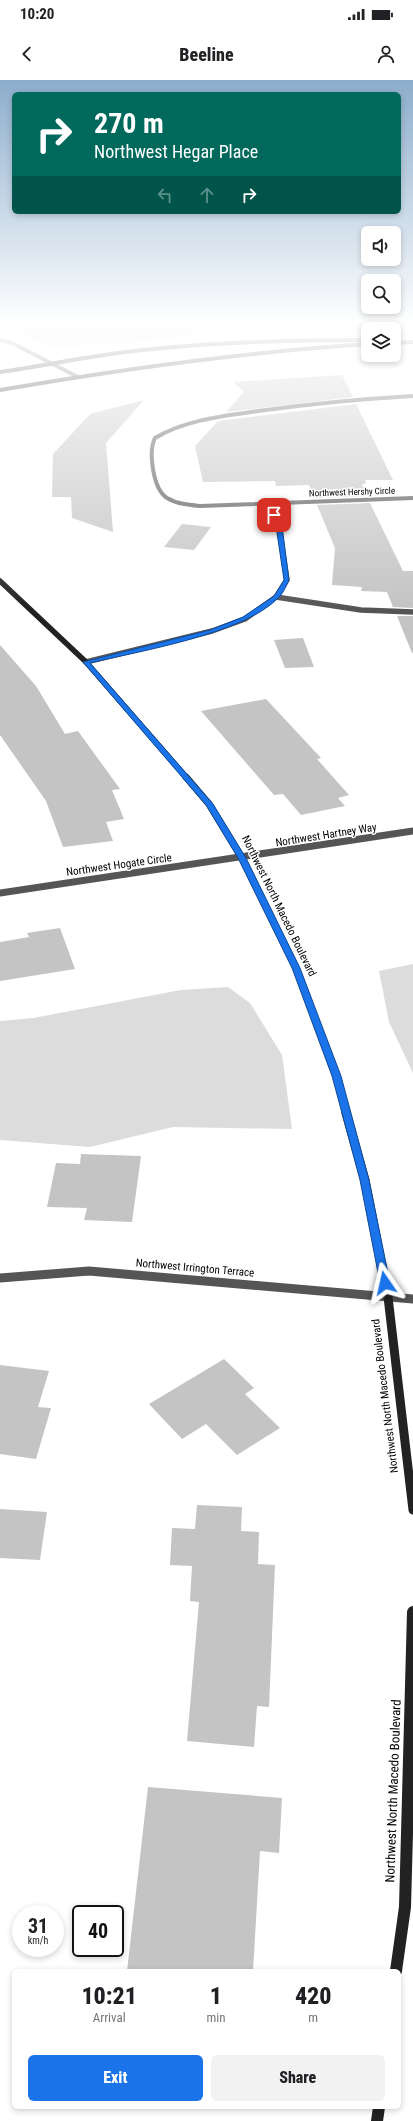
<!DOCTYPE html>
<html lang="en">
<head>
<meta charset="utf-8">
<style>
  body { margin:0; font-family:"Roboto Condensed",sans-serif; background:#f2f2f2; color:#202124; height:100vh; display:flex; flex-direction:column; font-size:15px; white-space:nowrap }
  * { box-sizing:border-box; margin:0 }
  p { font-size:13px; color:#757577 }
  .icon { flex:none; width:22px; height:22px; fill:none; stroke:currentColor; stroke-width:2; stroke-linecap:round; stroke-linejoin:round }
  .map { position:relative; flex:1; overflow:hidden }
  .side { position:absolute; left:12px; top:1889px; width:389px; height:140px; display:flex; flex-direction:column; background:#fff; border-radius:6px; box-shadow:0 2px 6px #0003 }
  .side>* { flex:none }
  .banner { position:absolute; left:12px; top:12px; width:389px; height:122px; border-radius:6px; box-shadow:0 2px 6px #0003; background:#00695c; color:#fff; overflow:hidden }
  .buttons { position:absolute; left:361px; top:146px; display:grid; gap:8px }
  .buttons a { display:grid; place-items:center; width:40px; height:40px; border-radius:6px; background:#fff; box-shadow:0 2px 6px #0003; font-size:20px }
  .speed { position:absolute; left:12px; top:1825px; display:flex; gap:8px; font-size:20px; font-weight:700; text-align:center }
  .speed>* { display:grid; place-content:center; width:52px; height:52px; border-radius:50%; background:#fff; box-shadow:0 2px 6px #0003; line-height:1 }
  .speed small { font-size:10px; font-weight:400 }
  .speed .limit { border:2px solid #111; border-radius:6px; background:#fff; color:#111 }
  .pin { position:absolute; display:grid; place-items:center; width:34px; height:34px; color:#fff; margin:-17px; border-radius:8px; box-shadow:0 2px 6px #0006 }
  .me { position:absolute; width:44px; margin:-22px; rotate:349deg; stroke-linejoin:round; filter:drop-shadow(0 0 3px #0008) }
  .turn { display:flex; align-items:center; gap:14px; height:84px; padding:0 16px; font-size:18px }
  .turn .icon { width:52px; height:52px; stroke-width:2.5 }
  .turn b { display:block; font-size:28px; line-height:34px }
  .lanes { display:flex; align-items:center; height:38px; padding:0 16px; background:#0003; justify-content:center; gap:20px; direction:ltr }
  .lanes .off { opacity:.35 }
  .eta { display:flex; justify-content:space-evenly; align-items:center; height:68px; text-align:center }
  .eta b { font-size:24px; font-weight:800; line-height:28px }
  .action { display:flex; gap:8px; margin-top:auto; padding:8px 16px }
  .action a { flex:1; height:46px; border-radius:6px; background:#1a73e8; color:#fff; font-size:16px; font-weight:800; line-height:46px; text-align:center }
  .action a+a { background:#f2f2f2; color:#202124 }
  .status { display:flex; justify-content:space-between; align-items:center; height:28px; padding:0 20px; background:#fff; direction:ltr }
  .status svg { height:11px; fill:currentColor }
  header { display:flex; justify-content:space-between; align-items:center; height:52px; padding:0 16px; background:#fff; font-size:18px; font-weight:800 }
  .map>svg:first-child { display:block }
  .green { fill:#dcdcdc }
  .building { fill:#c4c4c4 }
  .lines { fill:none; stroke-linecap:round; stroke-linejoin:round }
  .street-far3 { stroke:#555; stroke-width:4 }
  .street-far2 { stroke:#555; stroke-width:5.5 }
  .street-far1 { stroke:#555; stroke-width:7 }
  .street { stroke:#555; stroke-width:9 }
  .secondary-far4 { stroke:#222; stroke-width:4 }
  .secondary-far3 { stroke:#222; stroke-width:5.5 }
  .secondary-far2 { stroke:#222; stroke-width:7 }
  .secondary-far1 { stroke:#222; stroke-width:9 }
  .secondary { stroke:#222; stroke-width:12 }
  .route { fill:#1a73e8; stroke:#114b97 }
  .labels { text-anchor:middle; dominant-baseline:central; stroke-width:3; stroke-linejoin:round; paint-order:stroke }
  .far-street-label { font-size:9px; fill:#000; stroke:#fff }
  .street-label { font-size:11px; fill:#000; stroke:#fff }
  .near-street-label { font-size:13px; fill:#000; stroke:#fff }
</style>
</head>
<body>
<div class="status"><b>10:20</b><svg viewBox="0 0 49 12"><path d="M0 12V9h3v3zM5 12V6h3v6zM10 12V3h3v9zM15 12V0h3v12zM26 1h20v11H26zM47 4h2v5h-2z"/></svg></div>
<header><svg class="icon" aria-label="back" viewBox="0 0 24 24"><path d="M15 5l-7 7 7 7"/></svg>Beeline<svg class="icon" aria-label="person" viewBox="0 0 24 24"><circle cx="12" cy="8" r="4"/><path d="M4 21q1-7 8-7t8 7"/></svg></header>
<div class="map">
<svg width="413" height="2041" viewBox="0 0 413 2041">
  <rect width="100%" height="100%" fill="#fff"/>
  <g class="green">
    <polygon points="294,243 148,261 70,266 46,265 0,243"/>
    <polygon points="413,884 413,993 389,942 379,891"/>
    <polygon points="228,907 250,923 282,975 292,1049 173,1047 90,1067 0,1060 0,941 33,938 181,910"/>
  </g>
  <g class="building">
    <polygon points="342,295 353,317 226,332 244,312 233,302"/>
    <polygon points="144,320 106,363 113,452 72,438 71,417 52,417 53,374 90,334"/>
    <polygon points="356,324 393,400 365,400 366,404 362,404 367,416 315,418 309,405 276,406 275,401 203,402 195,366 218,341"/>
    <polygon points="370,423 403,491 413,491 413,528 393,527 387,512 361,511 362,507 332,505 335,468 317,425"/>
    <polygon points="182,444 211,447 194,470 164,467"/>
    <polygon points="397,536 413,536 413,573 412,573"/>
    <polygon points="303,558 314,587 285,588 274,560"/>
    <polygon points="0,565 36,606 65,654 78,651 120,709 112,710 124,739 106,742 113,761 63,767 46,721 0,655"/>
    <polygon points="266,619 321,678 317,679 349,715 338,718 345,726 301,735 283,714 274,715 201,631"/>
    <polygon points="60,848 75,889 0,901 0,862 29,857 27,853"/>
    <polygon points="81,1074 141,1076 132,1142 84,1140 87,1128 47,1127 56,1083 80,1084"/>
    <polygon points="224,1279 254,1308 245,1314 280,1348 237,1375 206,1344 182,1359 149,1324"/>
    <polygon points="0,1285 49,1291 38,1327 51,1328 36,1379 0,1374"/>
    <polygon points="197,1425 242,1427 241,1451 259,1452 258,1484 275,1485 269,1627 257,1626 254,1667 187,1661 199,1522 190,1521 192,1486 170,1485 172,1448 195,1449"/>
    <polygon points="0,1429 47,1432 40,1480 0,1478"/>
    <polygon points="148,1707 282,1718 279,1773 260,1771 253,1891 127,1891"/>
  </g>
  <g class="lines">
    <g class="street-far3">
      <polyline points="0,260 12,263 78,297"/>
      <path d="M413,316C361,319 309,324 258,331C223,336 185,340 155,358C148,372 153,409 167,418C177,424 189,425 200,426L413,418"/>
      <polyline points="269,423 276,441"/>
    </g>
    <g class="street-far2">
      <polyline points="276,517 361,530 413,532"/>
      <polyline points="86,582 212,551 245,539 276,517 287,500 279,447 276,440"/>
    </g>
    <polyline class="street-far1" points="0,813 413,751"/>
    <polyline class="street" points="0,1198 89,1191 413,1219"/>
    <g class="secondary-far4">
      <polyline points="394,263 413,262"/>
      <path d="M0,292C42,286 84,277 126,272C205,262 284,260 363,260"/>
      <path d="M0,310C122,289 244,272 368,264"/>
    </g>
    <polyline class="secondary-far3" points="0,501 86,582 187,698"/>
    <polyline class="secondary-far2" points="186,697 209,724 242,778 296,888 336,996 347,1034"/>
    <polyline class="secondary-far1" points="346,1033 365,1100 388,1217 413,1430"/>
    <g class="secondary">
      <polyline points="396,1891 405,1827 413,1532"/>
      <polyline points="377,2041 379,2027"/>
    </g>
  </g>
  <linearGradient id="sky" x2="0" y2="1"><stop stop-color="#8cadcc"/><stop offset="0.46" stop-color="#fff"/><stop offset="1" stop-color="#fff" stop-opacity="0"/></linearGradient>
  <rect width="413" height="529" fill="url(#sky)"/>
  <path class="route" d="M272,434H276L282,446L289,500C286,506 283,514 278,518C244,554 139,571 90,583L213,724L246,778L300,888L341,996L369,1100L390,1203L385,1206L380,1203L360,1100L332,996L292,888L238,778L206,725L83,582L210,550L243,537L274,516L284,500L276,446Z"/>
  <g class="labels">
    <g class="far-street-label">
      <text transform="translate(352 412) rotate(-2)">Northwest Hershy Circle</text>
    </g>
    <g class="street-label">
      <text transform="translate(326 755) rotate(-9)">Northwest Hartney Way</text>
      <text transform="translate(119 785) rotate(-8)">Northwest Hogate Circle</text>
      <text transform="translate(279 826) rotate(64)">Northwest North Macedo Boulevard</text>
      <text transform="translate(195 1188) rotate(5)">Northwest Irrington Terrace</text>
      <text transform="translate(385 1316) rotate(-97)">Northwest North Macedo Boulevard</text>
    </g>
    <g class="near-street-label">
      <text transform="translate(393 1711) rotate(-88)">Northwest North Macedo Boulevard</text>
    </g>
  </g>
</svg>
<div class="buttons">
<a><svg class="icon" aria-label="sound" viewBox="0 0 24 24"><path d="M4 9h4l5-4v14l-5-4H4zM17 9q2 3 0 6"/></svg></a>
<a><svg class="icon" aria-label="search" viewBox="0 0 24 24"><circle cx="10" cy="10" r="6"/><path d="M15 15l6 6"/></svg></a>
<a><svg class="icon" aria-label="layers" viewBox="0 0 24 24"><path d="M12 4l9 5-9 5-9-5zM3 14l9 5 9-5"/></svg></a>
</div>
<div class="speed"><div>31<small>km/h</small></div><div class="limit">40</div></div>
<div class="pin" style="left:274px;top:435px;background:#d93025"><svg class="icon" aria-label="arrive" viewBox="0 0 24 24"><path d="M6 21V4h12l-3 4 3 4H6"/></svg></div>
<svg class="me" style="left:385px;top:1203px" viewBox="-20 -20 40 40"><path d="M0-17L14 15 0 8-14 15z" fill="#1a73e8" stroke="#fff" stroke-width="4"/></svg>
<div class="banner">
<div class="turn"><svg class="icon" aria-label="right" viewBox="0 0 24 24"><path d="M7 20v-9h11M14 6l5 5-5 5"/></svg><div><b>270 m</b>Northwest Hegar Place</div></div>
<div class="lanes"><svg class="icon off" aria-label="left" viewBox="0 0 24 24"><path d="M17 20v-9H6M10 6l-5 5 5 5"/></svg><svg class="icon off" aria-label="ahead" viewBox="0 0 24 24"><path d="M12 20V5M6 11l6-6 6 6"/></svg><svg class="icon" aria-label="right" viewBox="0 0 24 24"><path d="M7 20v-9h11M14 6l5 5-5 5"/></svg></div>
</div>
<section class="side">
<div class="eta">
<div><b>10:21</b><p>Arrival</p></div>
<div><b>1</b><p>min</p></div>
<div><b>420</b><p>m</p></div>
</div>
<div class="action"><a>Exit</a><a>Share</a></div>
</section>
</div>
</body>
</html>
